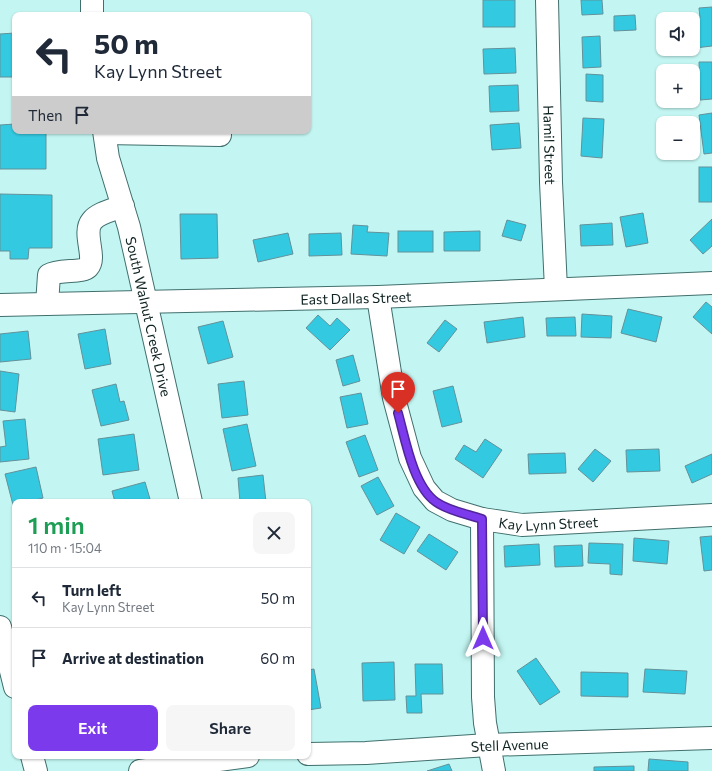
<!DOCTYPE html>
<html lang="en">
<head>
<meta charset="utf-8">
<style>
  body { margin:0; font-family:Commissioner,sans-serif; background:#f6f6f7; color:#1f2937; height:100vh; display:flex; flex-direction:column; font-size:15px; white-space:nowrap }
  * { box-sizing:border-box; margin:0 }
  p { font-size:13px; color:#747a83 }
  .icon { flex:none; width:22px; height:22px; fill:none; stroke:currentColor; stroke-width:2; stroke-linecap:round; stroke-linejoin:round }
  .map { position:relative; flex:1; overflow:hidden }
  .drawer { position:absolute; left:12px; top:499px; width:299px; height:260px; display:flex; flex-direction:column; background:#fff; border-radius:8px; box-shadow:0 1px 3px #0004 }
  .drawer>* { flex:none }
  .top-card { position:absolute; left:12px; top:12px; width:299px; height:122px; border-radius:8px; box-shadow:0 1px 3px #0004; background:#fff; color:#1f2937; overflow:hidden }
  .fabs { position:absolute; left:656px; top:12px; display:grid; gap:8px }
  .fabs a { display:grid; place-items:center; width:44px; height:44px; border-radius:8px; background:#fff; box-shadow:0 1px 3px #0004; font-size:20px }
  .pin { position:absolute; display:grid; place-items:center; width:34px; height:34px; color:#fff; margin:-41px -17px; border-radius:50% 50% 50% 0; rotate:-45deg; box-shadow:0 0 4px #0007 }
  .pin .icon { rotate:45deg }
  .me { position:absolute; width:44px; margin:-22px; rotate:0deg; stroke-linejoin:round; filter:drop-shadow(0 0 3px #0008) }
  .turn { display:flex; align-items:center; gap:14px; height:84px; padding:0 16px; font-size:18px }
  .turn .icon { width:52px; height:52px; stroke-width:2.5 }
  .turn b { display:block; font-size:28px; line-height:34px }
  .then { display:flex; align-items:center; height:38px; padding:0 16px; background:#0003; gap:8px; font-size:15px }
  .round { display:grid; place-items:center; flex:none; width:42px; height:42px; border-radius:8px; background:#f6f6f7 }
  .summary { display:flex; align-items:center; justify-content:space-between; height:68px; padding:0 16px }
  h1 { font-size:24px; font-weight:600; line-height:30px; color:#1e9e55 }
  .button { display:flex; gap:8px; margin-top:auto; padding:8px 16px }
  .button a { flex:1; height:46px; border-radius:8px; background:#7c3aed; color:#fff; font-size:16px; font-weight:600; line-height:46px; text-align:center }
  .button a+a { background:#f6f6f7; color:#1f2937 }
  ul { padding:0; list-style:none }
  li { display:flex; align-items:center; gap:12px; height:60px; padding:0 16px; border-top:1px solid #e0e1e3 }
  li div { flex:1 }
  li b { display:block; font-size:15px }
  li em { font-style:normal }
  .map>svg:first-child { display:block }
  .building { fill:#33cae1; stroke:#63919a }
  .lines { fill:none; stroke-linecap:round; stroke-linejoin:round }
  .minor-casing { stroke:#406f6d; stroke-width:24 }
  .minor { stroke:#fff; stroke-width:22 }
  .route-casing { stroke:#51269a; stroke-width:10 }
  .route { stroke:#7c3aed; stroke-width:7 }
  .labels { text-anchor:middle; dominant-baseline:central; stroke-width:4; stroke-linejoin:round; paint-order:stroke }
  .street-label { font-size:14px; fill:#0f2322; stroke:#e0fefc }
</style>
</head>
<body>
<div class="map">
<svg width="712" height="771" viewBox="0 0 712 771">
  <rect width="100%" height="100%" fill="#c3f6f2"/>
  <g class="building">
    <rect x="483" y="0" width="32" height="27"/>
    <polygon points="581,0 602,0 603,14 582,15"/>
    <polygon points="712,7 712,46 695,48 692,18 700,18 699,8"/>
    <polygon points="635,15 636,30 614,31 614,16"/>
    <polygon points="15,33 15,77 0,77 0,34"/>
    <polygon points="600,36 601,67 583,68 582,37"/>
    <polygon points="515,48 516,73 484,74 483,49"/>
    <polygon points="699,62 712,62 712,99 700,100"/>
    <polygon points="586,74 603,75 603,102 586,101"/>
    <polygon points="518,85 519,111 490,112 489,86"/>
    <polygon points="712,113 712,153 704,154 699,115"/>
    <polygon points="583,118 604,119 602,158 581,156"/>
    <polygon points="519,123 521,148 492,150 490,125"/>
    <polygon points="15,124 15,131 46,131 46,169 0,169 0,125"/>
    <rect x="699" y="167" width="13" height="35"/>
    <polygon points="0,194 52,195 52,248 29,248 28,259 10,259 10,251 0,251"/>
    <polygon points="643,213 648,243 626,247 620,217"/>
    <polygon points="180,214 217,214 218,258 181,259"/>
    <polygon points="712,219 712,246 703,254 690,240"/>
    <polygon points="507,220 526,225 521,241 502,236"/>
    <polygon points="612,223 613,245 581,246 580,225"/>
    <polygon points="353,225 368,226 367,232 389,233 387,256 351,254"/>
    <rect x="398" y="231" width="35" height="21"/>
    <polygon points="480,231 480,251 444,251 444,232"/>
    <polygon points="288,233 293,254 258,262 253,240"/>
    <polygon points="341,233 342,255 309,256 309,234"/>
    <polygon points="706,302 712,307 712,334 693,317"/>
    <polygon points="628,309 662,317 656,342 621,333"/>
    <polygon points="582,314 612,316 611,338 581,337"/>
    <polygon points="318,315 330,326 337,318 350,330 330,350 306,328"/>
    <polygon points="523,317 525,337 487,343 484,322"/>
    <polygon points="575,317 576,336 547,336 546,318"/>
    <polygon points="445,320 457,329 439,352 427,343"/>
    <polygon points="223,321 233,357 208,364 198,327"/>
    <polygon points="105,329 111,364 85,369 78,334"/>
    <polygon points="28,331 31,359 0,362 0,334"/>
    <polygon points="353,355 360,381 343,386 336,360"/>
    <polygon points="0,371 19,374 15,412 0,410"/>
    <polygon points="244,381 248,415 222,418 218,384"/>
    <polygon points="116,384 120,402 124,401 129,420 101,426 92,390"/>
    <polygon points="453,386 462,422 442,427 433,391"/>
    <polygon points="361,393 368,424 347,428 340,397"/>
    <polygon points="25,419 29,459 0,462 0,447 6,446 3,421"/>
    <polygon points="247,424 256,466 232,471 223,429"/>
    <polygon points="134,434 139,470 103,475 98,439"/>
    <polygon points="365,435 378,470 359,477 346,442"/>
    <polygon points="485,439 502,450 483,478 455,459 464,445 476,452"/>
    <polygon points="595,449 611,461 593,482 578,469"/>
    <polygon points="659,449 660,471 627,472 626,450"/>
    <polygon points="565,453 566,473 529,474 528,454"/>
    <polygon points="712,454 712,474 692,483 685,466"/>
    <polygon points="36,467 43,498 27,502 15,502 15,505 13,505 5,474"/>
    <polygon points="263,475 266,502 240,502 238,478"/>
    <polygon points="378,477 394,506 377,515 361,486"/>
    <polygon points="145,482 150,499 144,500 144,502 115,502 112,491"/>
    <polygon points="396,513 420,527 404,554 380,540"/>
    <polygon points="429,534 458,552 446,570 417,551"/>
    <polygon points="712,536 712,570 704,571 700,537"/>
    <polygon points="634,538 669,541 667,564 633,561"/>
    <polygon points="589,543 623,544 622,575 610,574 610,564 588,563"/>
    <polygon points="539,544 540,565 505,567 504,546"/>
    <polygon points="582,545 583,566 555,567 554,546"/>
    <polygon points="536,658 560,692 540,705 517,671"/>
    <polygon points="394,662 395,700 363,701 362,663"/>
    <polygon points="415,664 442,664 443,694 421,694 422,713 407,713 406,696 416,696"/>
    <polygon points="314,669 321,708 308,710 308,670"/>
    <polygon points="645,669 687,671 685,694 643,692"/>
    <polygon points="581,672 628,673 628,697 581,696"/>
    <polygon points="649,759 688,762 688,771 648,771"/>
    <polygon points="449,764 452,771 427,771"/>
    <polygon points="634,766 634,771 594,771 594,767"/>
  </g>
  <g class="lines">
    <defs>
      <g id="minor">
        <polyline points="92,0 92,15"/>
        <path id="s1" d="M547,0L551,182L556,289"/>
        <path id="s2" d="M104,131L108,158L129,227L191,502"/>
        <polyline points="105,133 220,135 220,131"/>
        <path id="s3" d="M378,297L394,398L410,458L424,488L435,501L452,510L482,519L522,525L712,515"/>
        <path d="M47,304L49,275C59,269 83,273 88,267C97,257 82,233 92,221C98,213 113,210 123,206"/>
        <path id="s4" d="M0,305L378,297L712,283"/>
        <polyline points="482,519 483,697 485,723 494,771"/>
        <polyline points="0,627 15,687"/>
        <path id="s5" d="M308,754L366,753L488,745L712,738"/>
        <polyline points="32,756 36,771"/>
        <polyline points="140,771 248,756"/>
      </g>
    </defs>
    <use href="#minor" class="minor-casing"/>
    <use href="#minor" class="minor"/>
  </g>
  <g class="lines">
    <defs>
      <path id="route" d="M398,413C405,438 413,486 436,502C449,511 467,514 482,519L483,638"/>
    </defs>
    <use href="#route" class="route-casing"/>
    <use href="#route" class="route"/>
  </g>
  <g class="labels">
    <g class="street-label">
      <text stroke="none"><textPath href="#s1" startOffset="145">Hamil Street</textPath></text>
      <text stroke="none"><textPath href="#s4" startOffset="356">East Dallas Street</textPath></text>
      <text stroke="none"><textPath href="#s2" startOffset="191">South Walnut Creek Drive</textPath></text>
      <text stroke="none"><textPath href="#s3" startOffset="332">Kay Lynn Street</textPath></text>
      <text stroke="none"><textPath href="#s5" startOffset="202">Stell Avenue</textPath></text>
    </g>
  </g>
</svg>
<div class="fabs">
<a><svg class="icon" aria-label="sound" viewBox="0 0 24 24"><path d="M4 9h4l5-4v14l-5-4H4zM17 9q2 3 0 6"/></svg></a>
<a>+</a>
<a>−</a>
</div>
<div class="pin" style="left:398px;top:413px;background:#d93025"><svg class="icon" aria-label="arrive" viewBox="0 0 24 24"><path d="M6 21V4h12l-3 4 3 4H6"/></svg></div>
<svg class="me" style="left:483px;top:638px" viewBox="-20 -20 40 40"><path d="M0-17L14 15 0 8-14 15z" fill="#7c3aed" stroke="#fff" stroke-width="4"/></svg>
<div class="top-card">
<div class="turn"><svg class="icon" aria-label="left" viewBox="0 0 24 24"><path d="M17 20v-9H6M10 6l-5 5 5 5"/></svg><div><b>50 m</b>Kay Lynn Street</div></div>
<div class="then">Then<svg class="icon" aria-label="arrive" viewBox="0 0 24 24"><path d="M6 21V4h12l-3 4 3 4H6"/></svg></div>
</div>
<section class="drawer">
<div class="summary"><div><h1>1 min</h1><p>110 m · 15:04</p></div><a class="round"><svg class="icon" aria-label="close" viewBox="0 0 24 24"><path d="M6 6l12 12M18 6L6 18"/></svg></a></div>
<ul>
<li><svg class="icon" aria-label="left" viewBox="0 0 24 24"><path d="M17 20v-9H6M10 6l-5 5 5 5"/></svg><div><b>Turn left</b><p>Kay Lynn Street</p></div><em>50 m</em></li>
<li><svg class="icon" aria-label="arrive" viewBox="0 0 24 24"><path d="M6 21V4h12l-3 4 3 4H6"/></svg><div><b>Arrive at destination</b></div><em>60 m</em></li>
</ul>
<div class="button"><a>Exit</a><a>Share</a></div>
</section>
</div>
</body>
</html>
